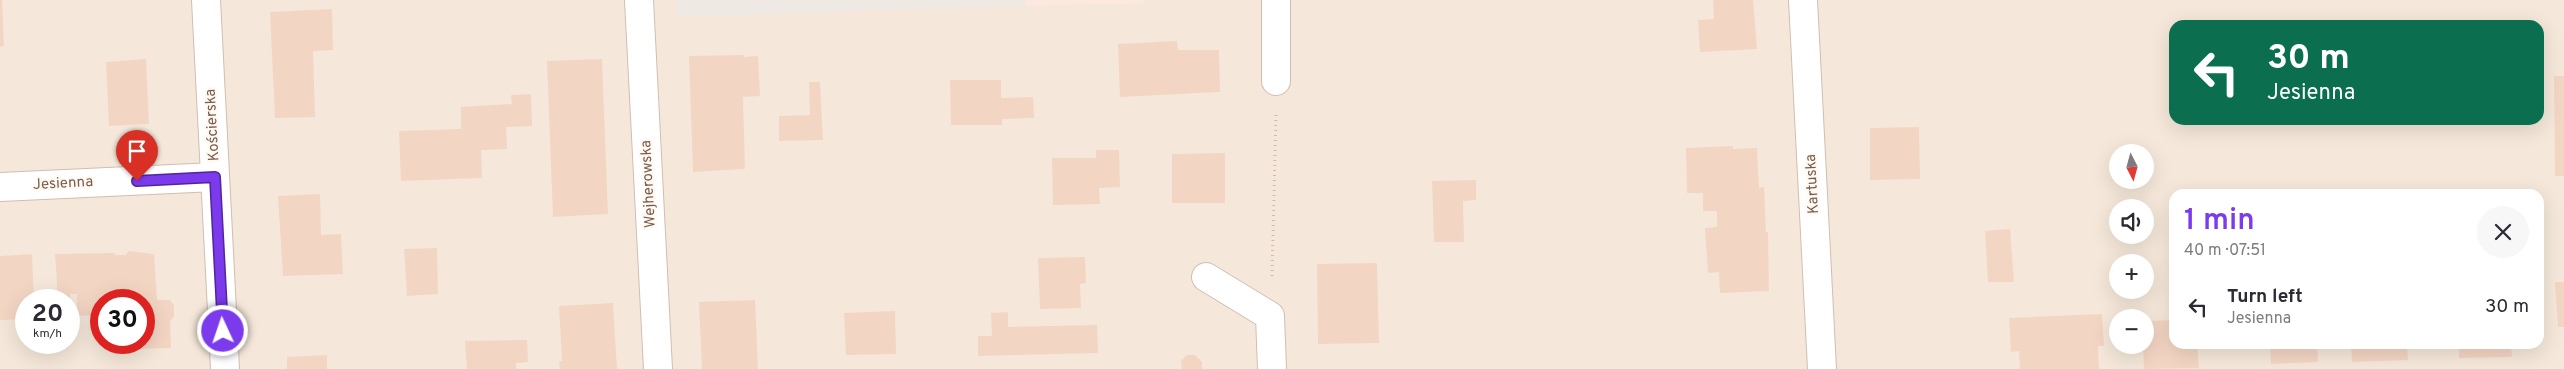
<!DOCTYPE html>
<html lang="en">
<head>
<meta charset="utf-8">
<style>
  body { margin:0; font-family:Overpass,sans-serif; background:#f7f7f7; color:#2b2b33; height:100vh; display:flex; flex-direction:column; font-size:19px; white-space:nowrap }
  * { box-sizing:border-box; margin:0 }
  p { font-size:16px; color:#7c7c81 }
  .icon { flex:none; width:28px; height:28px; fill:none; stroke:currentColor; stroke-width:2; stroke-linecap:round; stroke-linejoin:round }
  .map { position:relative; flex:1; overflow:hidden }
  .panel { position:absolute; left:2169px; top:189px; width:375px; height:160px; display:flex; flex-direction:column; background:#fff; border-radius:15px; box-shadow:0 5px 20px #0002 }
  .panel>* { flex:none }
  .hud { position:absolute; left:2169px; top:20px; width:375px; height:105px; border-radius:15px; box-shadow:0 5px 20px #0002; background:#0b6e4f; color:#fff; overflow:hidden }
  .needle { width:32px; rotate:174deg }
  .tools { position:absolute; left:2109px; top:144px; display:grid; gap:10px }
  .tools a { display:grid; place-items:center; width:45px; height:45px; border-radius:50%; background:#fff; box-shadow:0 5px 20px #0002; font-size:25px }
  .speed { position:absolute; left:15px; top:289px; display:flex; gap:10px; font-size:25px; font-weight:700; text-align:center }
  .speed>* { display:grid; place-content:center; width:65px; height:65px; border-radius:50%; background:#fff; box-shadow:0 5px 20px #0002; line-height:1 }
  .speed small { font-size:12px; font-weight:400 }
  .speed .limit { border:8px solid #d22; background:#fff; color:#111 }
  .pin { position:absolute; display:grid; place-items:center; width:42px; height:42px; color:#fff; margin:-51px -21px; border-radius:50% 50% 50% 0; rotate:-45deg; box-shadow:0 0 5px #0007 }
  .pin .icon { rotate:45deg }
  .me { position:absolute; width:55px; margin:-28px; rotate:357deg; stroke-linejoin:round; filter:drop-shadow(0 0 4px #0008) }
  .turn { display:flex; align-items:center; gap:18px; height:105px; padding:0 15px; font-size:22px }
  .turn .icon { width:65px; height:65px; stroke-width:2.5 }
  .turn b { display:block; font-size:35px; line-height:42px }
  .round { display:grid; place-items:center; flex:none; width:52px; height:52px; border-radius:26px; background:#f7f7f7 }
  .summary { display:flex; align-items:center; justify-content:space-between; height:85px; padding:0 15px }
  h1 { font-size:30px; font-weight:600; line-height:38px; color:#7c3aed }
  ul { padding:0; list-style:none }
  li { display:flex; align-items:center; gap:15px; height:65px; padding:0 15px }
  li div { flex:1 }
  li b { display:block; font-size:19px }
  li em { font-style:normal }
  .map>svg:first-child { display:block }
  .residential { fill:#f5e8da; fill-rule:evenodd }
  .commercial { fill:#fde8e0 }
  .industrial { fill:#efe9e4 }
  .building { fill:#f3d5c3 }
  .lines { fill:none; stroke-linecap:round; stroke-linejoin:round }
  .street-casing { stroke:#d1beb0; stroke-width:30 }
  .path { stroke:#d9b8a5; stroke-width:3; stroke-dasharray:1 4; stroke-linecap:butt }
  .street { stroke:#fff; stroke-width:28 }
  .route-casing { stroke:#51269a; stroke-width:12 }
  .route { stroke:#7c3aed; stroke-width:9 }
  .labels { text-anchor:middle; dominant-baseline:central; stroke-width:5; stroke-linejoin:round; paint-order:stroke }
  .street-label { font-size:15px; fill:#7a5c4d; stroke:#fffaf3 }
</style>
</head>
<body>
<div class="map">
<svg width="2564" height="369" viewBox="0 0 2564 369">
  <rect width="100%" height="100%" fill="#fdf6ec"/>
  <path class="residential" d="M0,0H2564V369H0ZM2174,25H2539V120H2174ZM2118,152H2145V180H2118ZM2174,194H2539V344H2174ZM2118,208H2145V235H2118ZM2118,262H2145V290H2118ZM26,300H69V342H26ZM101,300H144V342H101ZM2118,318H2145V345H2118Z"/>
  <polygon class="commercial" points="1026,0 1144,0 1144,3 1026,6"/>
  <polygon class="industrial" points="676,0 1026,0 1026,6 677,17"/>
  <g class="building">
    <polygon points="0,0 2,0 4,46 0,47"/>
    <polygon points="1713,0 1753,0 1757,49 1700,52 1698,20 1714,19"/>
    <polygon points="332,9 333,50 313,51 315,117 275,118 270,12"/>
    <polygon points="1177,41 1178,50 1219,50 1220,92 1120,97 1118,44"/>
    <polygon points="744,55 744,57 758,56 760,96 743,97 745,169 693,172 689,56"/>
    <polygon points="146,59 149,124 109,126 106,62"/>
    <polygon points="602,59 608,214 553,217 547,61"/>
    <polygon points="2554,76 2564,76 2564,176 2555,176"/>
    <polygon points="950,80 1001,80 1001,98 1033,97 1034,118 1002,119 1002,125 951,125"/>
    <polygon points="809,82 820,82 823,140 779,141 779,116 810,115"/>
    <polygon points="531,94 532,126 506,127 507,149 481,150 482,178 401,181 399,131 461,129 461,107 512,104 511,95"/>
    <polygon points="1919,127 1920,179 1870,180 1870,128"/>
    <polygon points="1733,146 1733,149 1757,148 1759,188 1764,187 1766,232 1768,232 1769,291 1720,293 1719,272 1708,273 1705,228 1717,227 1717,211 1703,211 1703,193 1687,193 1686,148"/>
    <polygon points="1096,150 1119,150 1120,187 1099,188 1100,204 1053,205 1052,158 1096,158"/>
    <polygon points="1225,153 1225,203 1172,203 1172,154"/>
    <polygon points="1476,180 1476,200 1463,201 1464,242 1434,242 1432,181"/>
    <polygon points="320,194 321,235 341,234 343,274 283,276 278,196"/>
    <polygon points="2010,229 2014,282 1988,282 1985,231"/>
    <polygon points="437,248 438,294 407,296 404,249"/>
    <polygon points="129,251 154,254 157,300 170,300 174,305 174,317 170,321 171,348 134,349 133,342 144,342 144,300 101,300 101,315 77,316 77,294 70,294 71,307 69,307 69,300 58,300 55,254 115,253 115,255 126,255"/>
    <polygon points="32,254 34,300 26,300 26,319 0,320 0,256"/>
    <polygon points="1085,257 1086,283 1080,284 1081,308 1040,309 1038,258"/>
    <polygon points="1377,263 1379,343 1318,344 1317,264"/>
    <polygon points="2555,282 2564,282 2564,327 2558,327"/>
    <polygon points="755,300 758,369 702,369 699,302"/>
    <polygon points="613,303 617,369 560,369 559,361 562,361 559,306"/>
    <polygon points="895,311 896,354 846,355 844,313"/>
    <polygon points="1008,312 1008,327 1097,325 1098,353 978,356 978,336 992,336 991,313"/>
    <polygon points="2102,314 2104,346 2098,346 2099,369 2020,369 2019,351 2011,352 2009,318"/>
    <polygon points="2174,320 2174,344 2197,344 2199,368 2144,369 2143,345 2145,345 2145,321"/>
    <polygon points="527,340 528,362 516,363 516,369 467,369 465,341"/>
    <polygon points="2270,344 2317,344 2318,362 2271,364"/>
    <polygon points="2351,344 2407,344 2408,360 2352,362"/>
    <polygon points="2459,344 2511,344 2512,357 2459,358"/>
    <polygon points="327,355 327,369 287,369 287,357"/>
    <polygon points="1187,355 1195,355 1202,362 1202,369 1182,369 1181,361"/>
  </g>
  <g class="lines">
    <defs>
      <g id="street">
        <polyline points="206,0 225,369"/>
        <polyline points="639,0 658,369"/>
        <polyline points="1276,0 1276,81"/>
        <polyline points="1803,0 1822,369"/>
        <polyline points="0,187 215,177"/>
        <polyline points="1206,277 1270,316 1272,369"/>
      </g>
    </defs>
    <use href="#street" class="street-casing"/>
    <polyline class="path" points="1272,276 1276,114"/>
    <use href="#street" class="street"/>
  </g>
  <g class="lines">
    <defs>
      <polyline id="route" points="137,181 215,177 223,331"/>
    </defs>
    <use href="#route" class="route-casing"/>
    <use href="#route" class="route"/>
  </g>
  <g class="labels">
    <g class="street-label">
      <text transform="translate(213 125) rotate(-93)">Kościerska</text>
      <text transform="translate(63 184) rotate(-3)">Jesienna</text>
      <text transform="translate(649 184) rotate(-93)">Wejherowska</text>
      <text transform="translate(1813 184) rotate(-93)">Kartuska</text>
    </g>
  </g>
</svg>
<div class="tools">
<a><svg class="needle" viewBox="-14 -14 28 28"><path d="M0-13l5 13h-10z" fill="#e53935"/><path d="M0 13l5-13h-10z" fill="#7c7c81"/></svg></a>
<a><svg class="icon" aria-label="sound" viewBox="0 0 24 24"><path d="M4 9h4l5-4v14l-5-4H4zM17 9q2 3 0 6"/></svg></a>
<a>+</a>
<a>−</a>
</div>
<div class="speed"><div>20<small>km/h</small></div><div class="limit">30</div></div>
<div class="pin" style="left:137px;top:181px;background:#d93025"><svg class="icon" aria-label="arrive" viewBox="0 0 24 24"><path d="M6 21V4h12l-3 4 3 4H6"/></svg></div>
<svg class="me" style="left:223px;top:331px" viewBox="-20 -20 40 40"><circle r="17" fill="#7c3aed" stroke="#fff" stroke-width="3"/><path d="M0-11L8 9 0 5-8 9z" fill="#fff"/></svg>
<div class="hud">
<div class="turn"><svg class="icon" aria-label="left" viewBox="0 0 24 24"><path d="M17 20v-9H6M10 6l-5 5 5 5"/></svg><div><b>30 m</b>Jesienna</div></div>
</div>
<section class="panel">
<div class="summary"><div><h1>1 min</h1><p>40 m · 07:51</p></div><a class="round"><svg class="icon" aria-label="close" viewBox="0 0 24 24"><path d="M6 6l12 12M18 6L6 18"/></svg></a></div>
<ul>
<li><svg class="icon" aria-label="left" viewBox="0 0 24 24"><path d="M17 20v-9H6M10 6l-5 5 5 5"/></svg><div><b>Turn left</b><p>Jesienna</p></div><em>30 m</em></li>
</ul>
</section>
</div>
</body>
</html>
